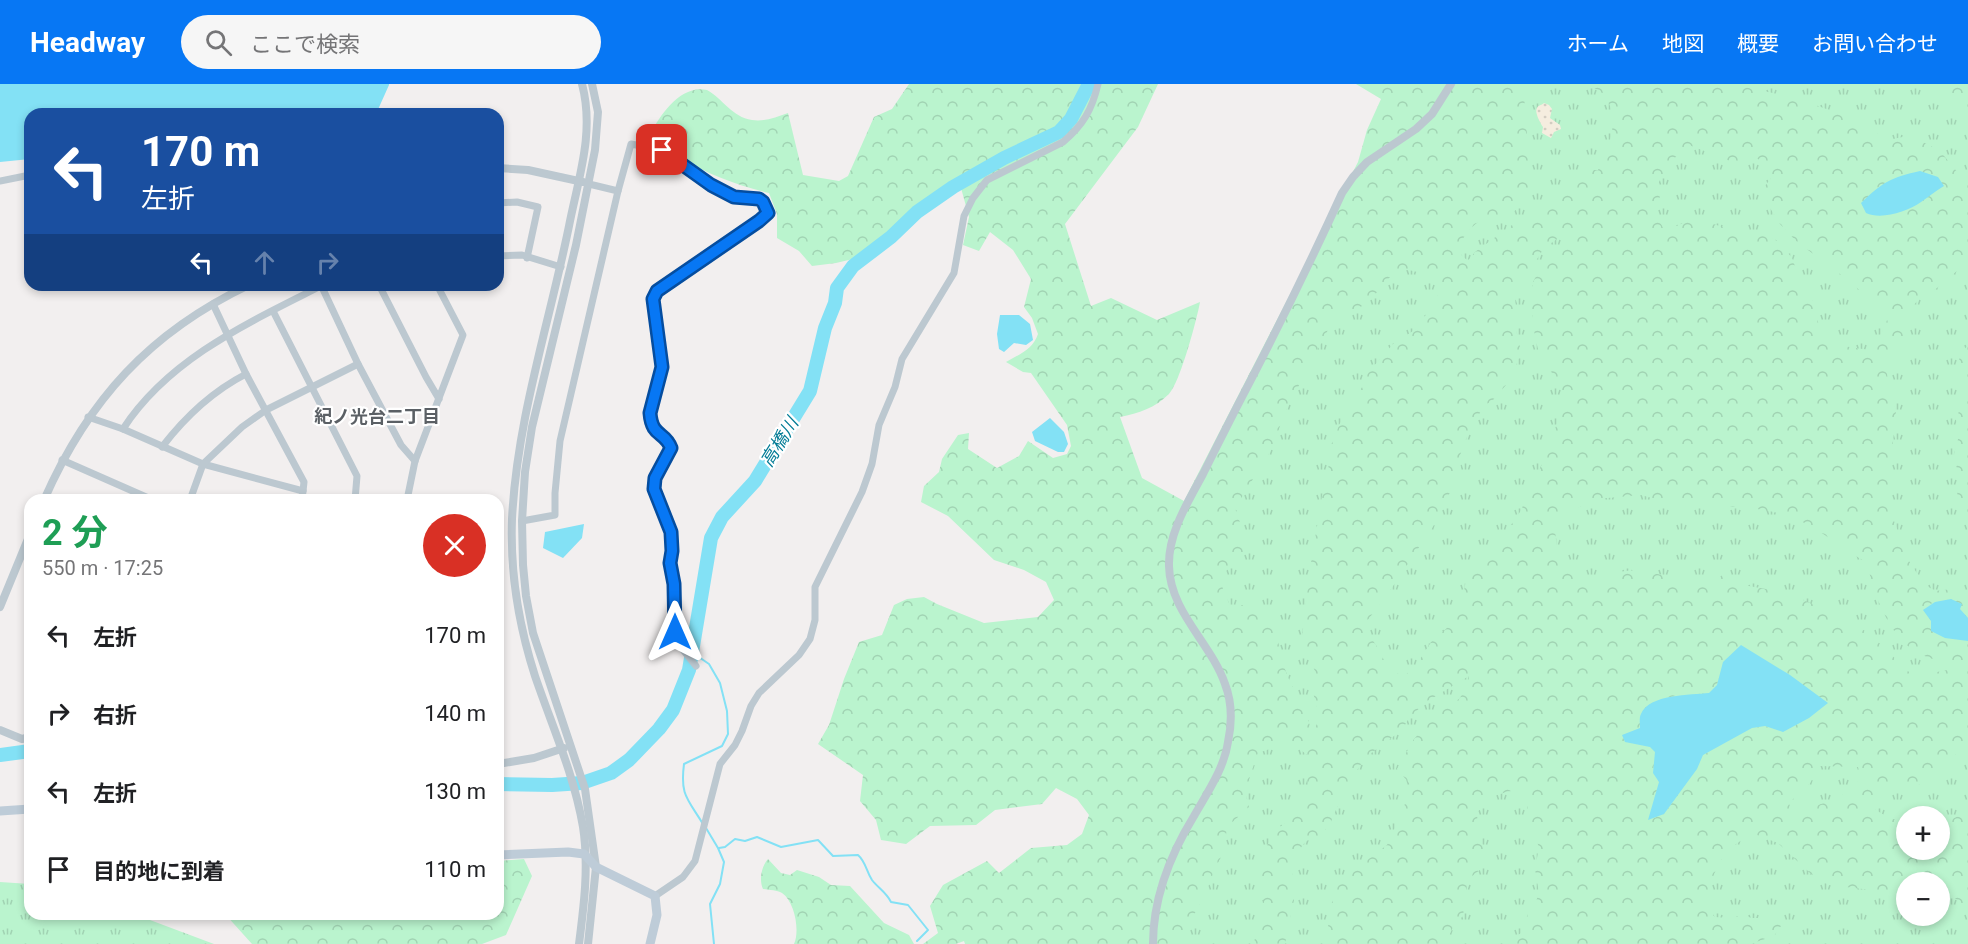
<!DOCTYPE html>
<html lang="ja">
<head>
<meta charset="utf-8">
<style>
  body { margin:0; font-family:Roboto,"Noto Sans JP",sans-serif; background:#f6f6f6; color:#202124; height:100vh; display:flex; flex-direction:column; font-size:22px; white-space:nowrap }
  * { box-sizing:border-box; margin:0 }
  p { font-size:20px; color:#757577 }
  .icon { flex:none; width:33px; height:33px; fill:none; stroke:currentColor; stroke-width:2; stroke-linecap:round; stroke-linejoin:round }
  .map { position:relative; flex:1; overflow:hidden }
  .drawer { position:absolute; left:24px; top:410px; width:480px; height:426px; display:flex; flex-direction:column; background:#fff; border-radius:18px; box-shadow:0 3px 9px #0003 }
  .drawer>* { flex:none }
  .top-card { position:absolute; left:24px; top:24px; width:480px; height:183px; border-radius:18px; box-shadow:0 3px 9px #0003; background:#1a4fa0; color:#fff; overflow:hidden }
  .fabs { position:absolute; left:1896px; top:722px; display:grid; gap:12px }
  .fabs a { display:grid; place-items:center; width:54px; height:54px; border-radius:50%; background:#fff; box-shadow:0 3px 9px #0003; font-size:30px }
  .pin { position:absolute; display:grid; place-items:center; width:51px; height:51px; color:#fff; margin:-26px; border-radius:12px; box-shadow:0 3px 9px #0006 }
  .me { position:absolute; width:66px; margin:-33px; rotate:0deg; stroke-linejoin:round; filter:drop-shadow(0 0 4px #0008) }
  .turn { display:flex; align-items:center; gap:21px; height:126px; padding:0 18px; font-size:27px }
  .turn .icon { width:78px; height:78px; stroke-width:2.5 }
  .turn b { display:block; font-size:42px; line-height:51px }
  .lanes { display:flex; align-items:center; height:57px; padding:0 18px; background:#0003; justify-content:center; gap:30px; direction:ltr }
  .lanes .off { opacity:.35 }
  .round { display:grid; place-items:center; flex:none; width:63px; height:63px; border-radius:32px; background:#f6f6f6 }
  .head { display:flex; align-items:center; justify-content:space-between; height:102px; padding:0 18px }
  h1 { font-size:36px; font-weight:700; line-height:45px; color:#1e9e55 }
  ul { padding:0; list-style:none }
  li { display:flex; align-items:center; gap:18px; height:78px; padding:0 18px }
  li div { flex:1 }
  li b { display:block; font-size:22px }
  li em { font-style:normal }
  header { display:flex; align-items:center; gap:36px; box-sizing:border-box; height:84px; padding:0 30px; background:#0777f4; color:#fff }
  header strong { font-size:28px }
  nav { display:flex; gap:33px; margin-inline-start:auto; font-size:21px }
  .search { width:420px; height:54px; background:#f6f6f6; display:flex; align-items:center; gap:15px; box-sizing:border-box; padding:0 21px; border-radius:33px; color:#757577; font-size:22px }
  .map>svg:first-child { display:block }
  .grass { fill:url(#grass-tufts); fill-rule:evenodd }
  .forest { fill:url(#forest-crowns); fill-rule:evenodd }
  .sand { fill:url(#sand-dots) }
  .water { fill:#83e1f5 }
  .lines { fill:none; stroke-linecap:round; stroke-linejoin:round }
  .stream { stroke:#83e1f5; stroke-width:2 }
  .river { stroke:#83e1f5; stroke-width:14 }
  .minor { stroke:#bcc8d0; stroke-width:7 }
  .tertiary { stroke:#bcc8d0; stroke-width:8 }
  .secondary { stroke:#beccd8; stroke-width:9 }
  .route-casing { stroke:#054d9f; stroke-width:15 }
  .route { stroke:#0777f4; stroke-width:10 }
  .labels { text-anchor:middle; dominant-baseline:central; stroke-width:4.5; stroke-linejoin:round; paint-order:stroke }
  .neighbourhood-label { font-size:18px; font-weight:bold; fill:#5b6065; stroke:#fff }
  .water-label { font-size:18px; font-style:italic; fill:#037c96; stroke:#fff }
</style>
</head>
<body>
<header>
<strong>Headway</strong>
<div class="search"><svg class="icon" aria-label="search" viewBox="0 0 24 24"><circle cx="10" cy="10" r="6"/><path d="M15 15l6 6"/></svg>ここで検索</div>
<nav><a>ホーム</a><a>地図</a><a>概要</a><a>お問い合わせ</a></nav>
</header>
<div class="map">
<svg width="1968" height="860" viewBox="0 0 1968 860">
  <defs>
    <pattern id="grass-tufts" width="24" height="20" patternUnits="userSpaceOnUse" patternTransform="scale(1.5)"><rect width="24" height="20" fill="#baf4ce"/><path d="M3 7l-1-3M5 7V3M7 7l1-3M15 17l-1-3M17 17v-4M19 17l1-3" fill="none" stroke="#a1d3b3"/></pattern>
    <pattern id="forest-crowns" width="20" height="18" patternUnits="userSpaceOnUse" patternTransform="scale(1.5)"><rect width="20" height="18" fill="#baf4ce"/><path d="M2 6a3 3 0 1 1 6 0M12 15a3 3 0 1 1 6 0" fill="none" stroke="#a1d3b3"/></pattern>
    <pattern id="sand-dots" width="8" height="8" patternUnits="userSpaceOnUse" patternTransform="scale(1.5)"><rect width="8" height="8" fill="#f5eddf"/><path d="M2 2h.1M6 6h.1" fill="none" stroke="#d3cdc2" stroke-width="1.8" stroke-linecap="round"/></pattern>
  </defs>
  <rect width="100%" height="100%" fill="#f2efef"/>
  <g class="grass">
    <path d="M1499,0H1968V860H1158L1174,464ZM1906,732H1940V765H1906ZM1906,798H1940V831H1906Z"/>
    <polygon points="0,798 30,800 30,830 134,830 214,860 0,860"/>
  </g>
  <g class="forest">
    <path d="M909,0H1158L1138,43L1065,140L1091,222L1111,214L1157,236L1200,218C1197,235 1180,299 1169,310C1155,324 1139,329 1120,333L1142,394L1184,417L1358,78L1367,46L1381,15L1356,0H1528C1515,32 1544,93 1525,117C1520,124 1510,130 1503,135C1476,129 1470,147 1455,165L1468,177L1475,168L1512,141L1550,118L1560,115L1587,86H1598C1610,63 1623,29 1600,7C1596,3 1581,3 1574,0H1730L1796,14L1843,31L1873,48L1888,54L1893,55L1907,52L1921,57L1940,67L1968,101V181L1965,180L1937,204L1918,216L1904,233L1903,266L1894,268L1886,286L1896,327L1888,409V421L1909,477L1924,500L1935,507L1961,504L1968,510V534L1951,515C1940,516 1930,518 1923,526L1931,537L1953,556L1968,557V661L1956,670L1933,695L1916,702H1900L1871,723L1889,734L1906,738V765H1940V740L1968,728V824L1940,803V798H1906V809L1905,810L1829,801L1811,790L1778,759L1754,750C1730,760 1718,775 1711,800C1708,808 1705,814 1705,823L1715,833L1729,834L1742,831L1752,834H1779L1783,839L1774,852L1750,860H1506L1521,849L1530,824L1535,820L1539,809L1535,785L1539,763L1531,744L1527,727L1528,714C1518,700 1502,710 1489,714L1488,719L1477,728L1478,749L1484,765L1481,773V785L1471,793L1467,800L1463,832L1454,841L1445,860H1331L1327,834L1340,793L1349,790L1387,761L1403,727L1410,700L1397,685L1414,655L1441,626L1459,615L1468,602L1469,592L1426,618L1409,634L1402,646L1366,673L1346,702L1330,740L1319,753L1306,757L1299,766L1291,795L1294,816L1285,860H1252L1258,850L1262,829L1264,804L1260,795L1267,762L1276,746L1289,736L1296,723L1302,718L1309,707L1307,695L1312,675L1291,658L1258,669C1253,684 1242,709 1249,723L1227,743L1224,767L1214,787L1205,811L1186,845L1181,860H965L964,857L956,860H923L938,849L930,822L943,801L987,777L999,789L1031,764L1067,761L1082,750L1089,731L1077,715L1056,704L1042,720L995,726L976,741L930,742L906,760L881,756L876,736L860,717L863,691L818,660L829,641L844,595L859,558L882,551L894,521L907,515L924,513L937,520L984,539L1038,533L1054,516L1046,498L1024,486L994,476L948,432L921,418L924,402L939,388L942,375L958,351L969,349L968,365L997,384L1019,372L1028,357L1053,374L1067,370L1071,362L1067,341L1031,289L1023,288L1006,278C1020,270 1033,265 1038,250L1032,234L1024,223L1031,195L1013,166L990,148L979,167L963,161L969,133L961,104L921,131L878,169L836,179L812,182L799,167L777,154V130L769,109C737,101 708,91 680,73C670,67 661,56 651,49C660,31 681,0 707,6C723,15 732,33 752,36C765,38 776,33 788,29L803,91L839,97L848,92L874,33L892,25ZM1689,61L1735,79L1750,71L1768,80L1772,93L1760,108L1780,140L1796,157L1852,199L1888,234L1877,259L1869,266L1837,261L1828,257L1819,242L1812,213L1800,196L1792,174L1781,160L1768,151H1748L1707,138L1688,137L1665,147L1656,131L1660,119L1659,98L1668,80ZM1920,87L1944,102C1934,107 1928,113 1920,119C1906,128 1889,130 1873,132L1875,105L1896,93ZM1560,153H1566C1572,173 1537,182 1533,199C1531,207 1532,218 1532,227C1533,240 1535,256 1539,268C1542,279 1563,299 1562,309C1562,312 1559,314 1558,317L1562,326L1540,385L1527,403L1522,425L1502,454L1466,494L1463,516L1455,537L1431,558L1415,583L1404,592L1388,586L1380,567L1363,542L1385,514L1438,435L1461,384L1459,374L1469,347L1484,322L1493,316L1512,294L1521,267L1517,251L1515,210L1544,164ZM1406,186C1419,187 1430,192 1439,202L1440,207L1434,219L1416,245L1393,260L1367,290V295L1339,341L1328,369L1329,399L1322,412L1309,491L1302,554L1316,590L1312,603L1319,635L1316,642H1310C1305,624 1295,610 1288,593C1281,576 1278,559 1276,541L1262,536L1247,520L1231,524L1219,495L1248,462L1235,424L1273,363L1284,330L1329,244L1341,231L1367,220L1389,194L1398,188ZM1641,411C1653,414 1665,418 1677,419C1716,423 1760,420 1796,435C1822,446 1843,466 1868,479C1870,503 1889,549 1909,563C1915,567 1923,572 1930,574C1937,577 1941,575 1947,580V586L1927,590H1911L1869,549L1818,522L1783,508L1732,499L1722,491L1710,502L1640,486L1624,487L1604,498H1587L1571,488L1558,475L1555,446L1571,427L1596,415ZM1723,578L1783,648L1765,642L1752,644L1703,671L1697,685L1664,730L1649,736L1659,698L1653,689L1655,668L1650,663L1625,658L1622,651L1640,644C1640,640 1639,633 1641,630C1649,610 1691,611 1709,609L1717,601ZM1820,682L1858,683L1861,695L1839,714L1812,723L1791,727L1789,719L1810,699Z"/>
    <polygon points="1937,0 1968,0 1968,34 1967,33"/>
    <path d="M1968,261V444L1958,428L1957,418L1958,390L1954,370L1961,344L1956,337C1962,318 1968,300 1957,281L1962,268Z"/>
    <polygon points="524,775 532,792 506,851 482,860 252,860 225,830 498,830 498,777"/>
    <path d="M768,775L781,789L790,791L797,786L819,793L831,801L850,802L884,839L909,851L914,860H794C800,847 795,818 782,809C777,806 770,806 763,805C759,796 761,783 768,775Z"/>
  </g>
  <path class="sand" d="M1544,19L1549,21L1552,25L1550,34L1560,41L1561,45L1554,48L1551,54L1542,49L1543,43C1541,40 1534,28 1537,24C1538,21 1542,21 1544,19Z"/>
  <g class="water">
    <polygon points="0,0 389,0 389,1 376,30 30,30 30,75 0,78"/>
    <path d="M1920,87L1938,93L1944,102C1935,107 1929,113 1921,118C1907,128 1881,136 1866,129L1861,119C1881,99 1892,93 1920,87Z"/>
    <polygon points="1000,231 1019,231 1030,240 1033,256 1026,261 1014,259 1004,268 999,265 997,250"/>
    <polygon points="1050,334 1064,348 1068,360 1064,368 1058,368 1035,357 1032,348"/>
    <polygon points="584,440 582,454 563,474 543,464 545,448"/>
    <polygon points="1951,515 1962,520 1960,525 1968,534 1968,557 1945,554 1931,547 1931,537 1923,526 1935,518"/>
    <path d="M1741,561L1790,591L1828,619L1809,634L1783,648L1765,642L1752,644L1703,671L1697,685L1664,730L1648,736L1659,698L1653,689L1655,668L1650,663L1625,658L1622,651L1640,644C1640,640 1639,633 1641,630C1649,610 1691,611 1709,609L1717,601L1723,578Z"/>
  </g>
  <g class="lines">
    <g class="stream">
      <path d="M693,569L709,580L720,599L727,627L728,650L722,662L684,680C680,711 687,714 703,740"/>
      <polyline points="706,744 718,764 724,778 720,800 710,820 714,860"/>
      <path d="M719,764L725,763L735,755L745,757L757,753L781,763L818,756L833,772L858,771C866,778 866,787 872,796C878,804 886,808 891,818L908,821L928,846L917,857"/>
    </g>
    <g class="river">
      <polyline points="0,671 30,667"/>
      <polyline points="498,700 552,701 582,699 611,689 629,676 659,645 673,626 689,586 711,454 722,433 755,397 810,307 825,244 835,219 837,204 853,182 891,153 917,128 953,103 1004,74 1059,48 1071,35 1089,0"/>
    </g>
    <g class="minor">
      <polyline points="0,97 30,91"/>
      <path d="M589,100L618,107L631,60L662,66L711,101L734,113L759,115L763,118L768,129L759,137L657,207L653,215L661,283L650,329C652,354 665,348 671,364L655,394L653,405L671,448L672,467L670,479L674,500L675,548L680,562L696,582"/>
      <polyline points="498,119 517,118 538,123 527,174"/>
      <polyline points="498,172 522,171 561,183"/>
      <polyline points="321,201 358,280 401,361 415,377"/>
      <polyline points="379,201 426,293 439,315"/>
      <polyline points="213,220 246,290 304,398 302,416"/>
      <polyline points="273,227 357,392 355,416"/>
      <polyline points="88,333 123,345 203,380 303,407"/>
      <path d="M123,345C169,274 250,238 323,201"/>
      <path d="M162,363C185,333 213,307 246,290"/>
      <polyline points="62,376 153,416"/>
      <polyline points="190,416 203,380 242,343 266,326 358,280"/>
      <polyline points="407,416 415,377 463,251 437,201"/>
      <polyline points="522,437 555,431 555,409 560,357 618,107"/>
      <path d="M655,812L683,793L695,777L720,680L735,661L742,647L751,622L759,609L799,571L810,555L815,536V503L862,408L872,380L879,341L895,303L902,275L954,189L964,132L973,114L987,96L1063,58C1083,41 1092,26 1098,0"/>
    </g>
    <g class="tertiary">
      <polyline points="498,84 528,86 583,98"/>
      <path d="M44,416C88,316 150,248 249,201"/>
      <polyline points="0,523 30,450"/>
      <polyline points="0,646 22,655 30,653"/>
      <polyline points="498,680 534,674 564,664"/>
      <path d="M579,860C584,821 589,782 583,743C574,690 552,642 535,592C519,542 510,488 512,435C517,335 549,240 569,142C578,95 595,49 582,0"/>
      <polyline points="588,860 596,783 585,705 533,549 526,512 523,481 522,437 525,388 532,343 576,161 595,66 598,28 592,0"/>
      <path d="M1153,860C1153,813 1170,771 1194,732C1207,709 1224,685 1228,658C1232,639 1232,618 1225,600C1211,559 1170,528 1169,482C1168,449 1188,418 1203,390C1216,364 1229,338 1242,313C1277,246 1311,177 1342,109L1353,93L1367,78L1416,45L1432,30L1451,0"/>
    </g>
    <g class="secondary">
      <polyline points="0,727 30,725"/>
      <polyline points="498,771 568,768 584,770 596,783 655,812 657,831 650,860"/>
    </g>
  </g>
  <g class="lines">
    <defs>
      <path id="route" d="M662,66L711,101L734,113L759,115L763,118L768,129L759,137L657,207L653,215L662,283L650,329C652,354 665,347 671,364L655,394L654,405L671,448L672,467L670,479L674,500L675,548"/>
    </defs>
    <use href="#route" class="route-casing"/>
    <use href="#route" class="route"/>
  </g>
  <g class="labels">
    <g class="neighbourhood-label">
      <text x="377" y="332">紀ノ光台二丁目</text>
    </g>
    <g class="water-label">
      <text transform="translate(779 358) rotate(-58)">高橋川</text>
    </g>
  </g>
</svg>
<div class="fabs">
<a>+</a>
<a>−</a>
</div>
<div class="pin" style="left:662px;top:66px;background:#d93025"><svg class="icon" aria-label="arrive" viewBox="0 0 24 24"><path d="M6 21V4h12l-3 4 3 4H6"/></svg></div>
<svg class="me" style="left:675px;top:548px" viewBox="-20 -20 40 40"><path d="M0-17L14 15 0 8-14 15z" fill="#0777f4" stroke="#fff" stroke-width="4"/></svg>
<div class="top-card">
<div class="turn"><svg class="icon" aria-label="left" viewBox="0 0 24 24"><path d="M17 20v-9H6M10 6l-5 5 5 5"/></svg><div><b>170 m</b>左折</div></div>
<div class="lanes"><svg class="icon" aria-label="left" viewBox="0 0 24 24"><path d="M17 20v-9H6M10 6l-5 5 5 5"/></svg><svg class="icon off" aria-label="ahead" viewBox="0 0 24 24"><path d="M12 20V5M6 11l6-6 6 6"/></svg><svg class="icon off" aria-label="right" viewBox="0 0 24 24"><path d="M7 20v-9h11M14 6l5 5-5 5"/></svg></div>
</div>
<section class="drawer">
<div class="head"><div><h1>2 分</h1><p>550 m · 17:25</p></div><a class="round" style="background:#d93025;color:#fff"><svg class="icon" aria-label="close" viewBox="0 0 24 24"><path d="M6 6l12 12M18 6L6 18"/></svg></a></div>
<ul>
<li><svg class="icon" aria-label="left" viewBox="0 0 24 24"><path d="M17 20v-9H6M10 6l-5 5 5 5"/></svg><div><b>左折</b></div><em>170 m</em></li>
<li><svg class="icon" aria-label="right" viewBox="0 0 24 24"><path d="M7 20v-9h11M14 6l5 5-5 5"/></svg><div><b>右折</b></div><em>140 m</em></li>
<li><svg class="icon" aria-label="left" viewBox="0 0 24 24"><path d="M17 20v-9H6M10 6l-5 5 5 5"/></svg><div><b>左折</b></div><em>130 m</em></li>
<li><svg class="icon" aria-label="arrive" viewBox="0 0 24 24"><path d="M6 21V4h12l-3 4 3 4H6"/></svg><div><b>目的地に到着</b></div><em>110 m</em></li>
</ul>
</section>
</div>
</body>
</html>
